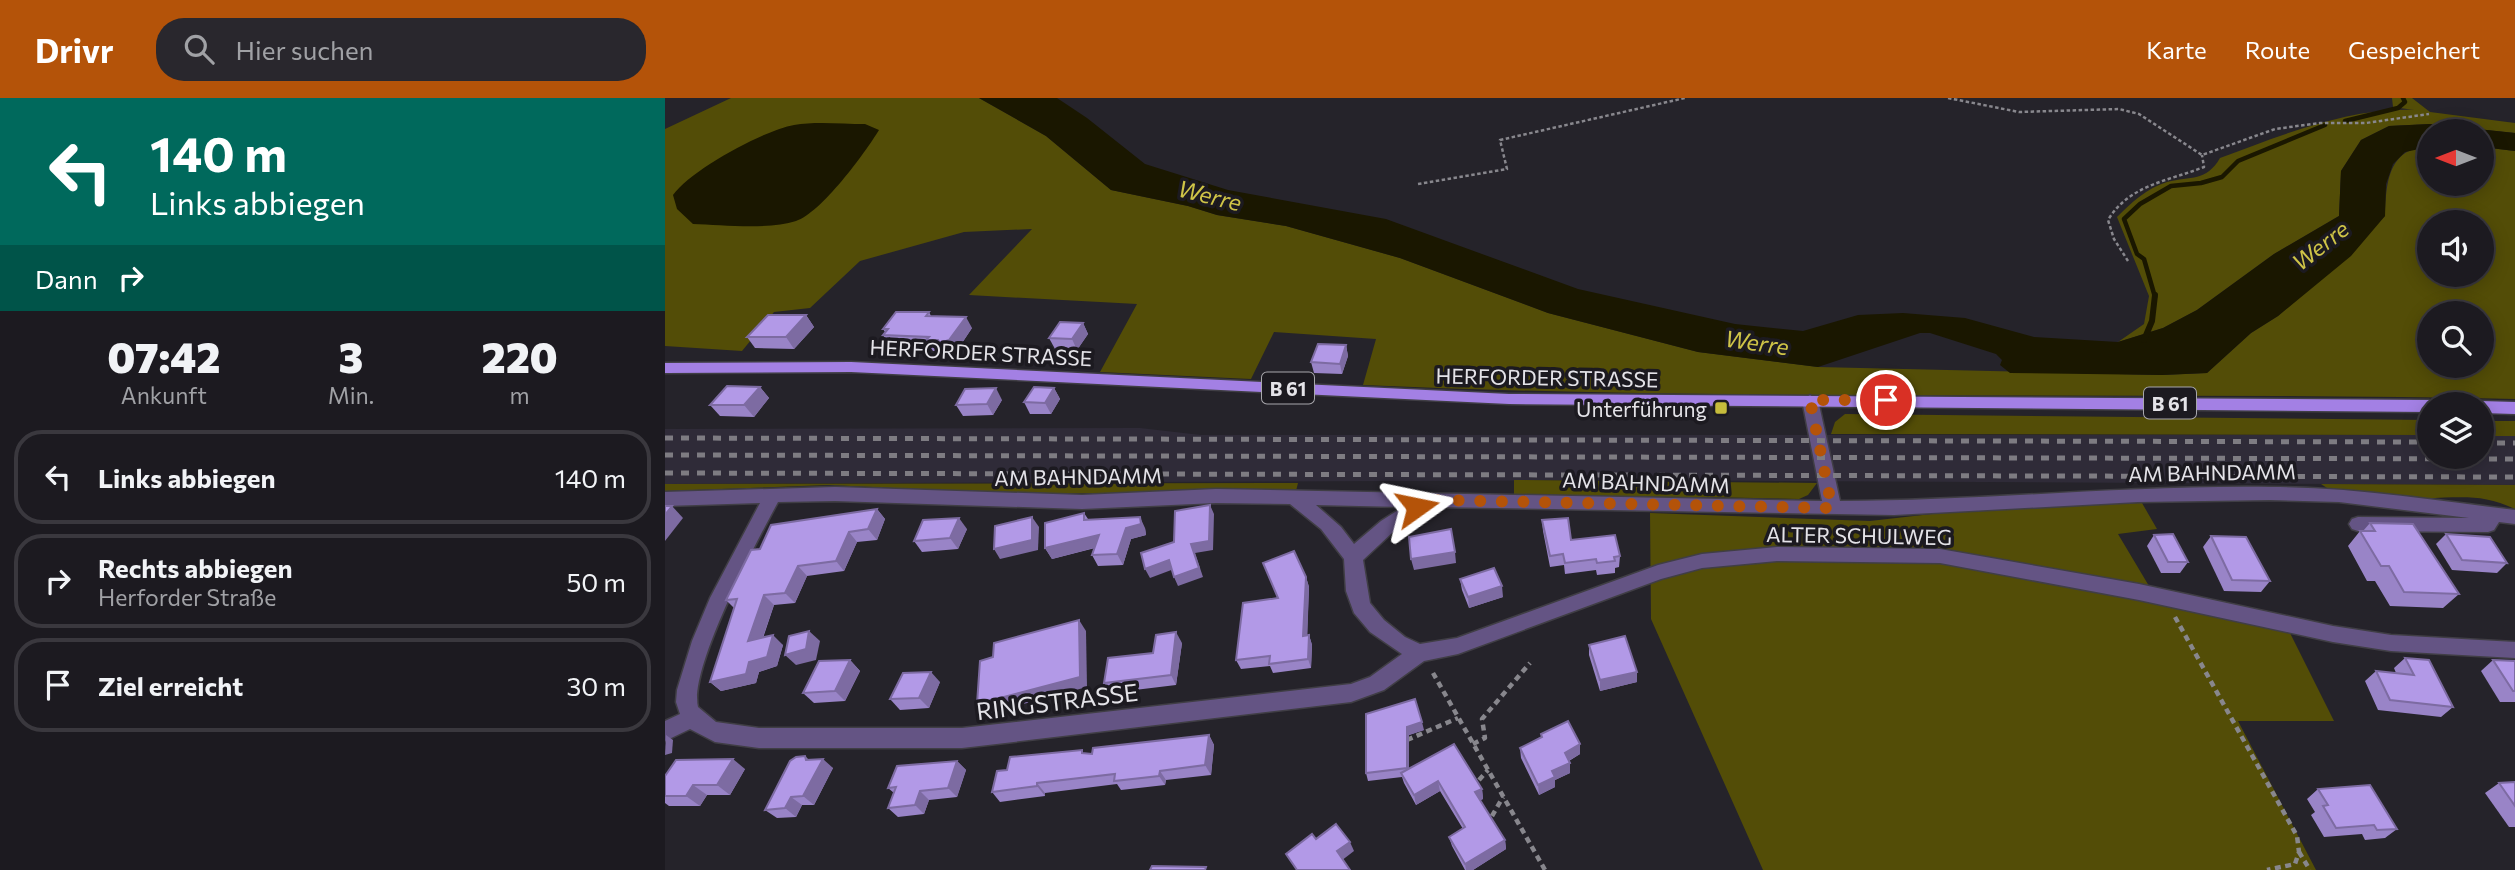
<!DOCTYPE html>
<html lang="de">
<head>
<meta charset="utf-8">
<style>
  body { margin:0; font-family:Commissioner,sans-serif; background:#29272d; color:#f1f3f6; height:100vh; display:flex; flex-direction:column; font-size:26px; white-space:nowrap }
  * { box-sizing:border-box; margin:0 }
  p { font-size:23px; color:#a0a1a5 }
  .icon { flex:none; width:38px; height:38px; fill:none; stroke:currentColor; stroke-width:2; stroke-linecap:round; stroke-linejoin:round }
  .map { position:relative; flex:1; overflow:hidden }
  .details { display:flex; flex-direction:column; background:#1c1a20; width:665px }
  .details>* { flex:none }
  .guide { background:#00695c; color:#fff; overflow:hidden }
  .needle { width:46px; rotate:270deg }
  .fabs { position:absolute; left:1752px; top:21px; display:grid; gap:14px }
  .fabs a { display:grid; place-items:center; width:77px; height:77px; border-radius:50%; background:#1c1a20; box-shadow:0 4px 18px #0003,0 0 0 2px #3a383e; font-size:35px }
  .pin { position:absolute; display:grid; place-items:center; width:60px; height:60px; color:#fff; margin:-30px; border:4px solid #fff; border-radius:50%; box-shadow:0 2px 7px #0007 }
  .me { position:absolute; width:77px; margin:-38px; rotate:78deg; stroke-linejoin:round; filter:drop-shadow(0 0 5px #0008) }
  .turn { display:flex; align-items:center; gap:24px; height:147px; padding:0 35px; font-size:32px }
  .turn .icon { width:91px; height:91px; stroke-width:2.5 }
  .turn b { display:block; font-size:49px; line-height:60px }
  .then { display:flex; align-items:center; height:66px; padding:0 35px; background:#0003; gap:14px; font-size:26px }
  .eta { display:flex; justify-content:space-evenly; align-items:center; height:119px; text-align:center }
  .eta b { font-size:42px; font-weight:800; line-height:49px }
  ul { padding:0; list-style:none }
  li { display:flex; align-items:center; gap:21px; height:94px; margin:0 14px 10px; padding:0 21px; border:4px solid #3a383e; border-radius:28px }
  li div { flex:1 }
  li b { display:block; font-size:26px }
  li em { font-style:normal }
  header { display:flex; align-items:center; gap:42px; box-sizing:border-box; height:98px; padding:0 35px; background:#b45309; color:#fff }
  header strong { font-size:33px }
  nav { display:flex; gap:38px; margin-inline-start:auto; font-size:24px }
  .search { width:490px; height:63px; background:#29272d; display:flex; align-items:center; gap:18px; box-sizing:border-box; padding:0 24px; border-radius:28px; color:#a0a1a5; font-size:26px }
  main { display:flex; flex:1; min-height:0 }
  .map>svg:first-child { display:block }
  .built { fill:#2f2b38 }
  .green { fill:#534d07; fill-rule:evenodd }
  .water { fill:#1a1700 }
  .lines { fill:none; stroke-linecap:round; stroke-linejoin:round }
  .stream-far1 { stroke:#1a1700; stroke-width:4.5 }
  .stream { stroke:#1a1700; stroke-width:6 }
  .minor-casing { stroke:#403e45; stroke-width:3 }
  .major-casing { stroke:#403e45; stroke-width:3 }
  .path-far1 { stroke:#88878d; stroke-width:2.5; stroke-dasharray:3.5 2.5; stroke-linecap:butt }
  .path { stroke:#88878d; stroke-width:4.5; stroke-dasharray:6 4.5; stroke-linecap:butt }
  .minor { fill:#645484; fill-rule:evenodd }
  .major { fill:#a380e4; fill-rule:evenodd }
  .rail { stroke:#7e7c82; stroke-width:5; stroke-dasharray:8 8; stroke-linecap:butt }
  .wall { fill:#9984c7 }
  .shaded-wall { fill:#7d6ba2 }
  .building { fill:#b299e7; stroke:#7d6ba2; stroke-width:2 }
  .route { stroke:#b45309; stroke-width:12; stroke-dasharray:0 21.6 }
  .poi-dot { fill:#c6bc3c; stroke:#1c1a20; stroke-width:2.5 }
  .labels { text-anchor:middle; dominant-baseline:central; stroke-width:7; stroke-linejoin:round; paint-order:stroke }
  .shield { fill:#1c1a20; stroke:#a8a7ac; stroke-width:2 }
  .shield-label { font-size:19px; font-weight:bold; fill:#e4e3e8 }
  .street-label { font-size:21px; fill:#e4e3e8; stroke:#1c1a20 }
  .poi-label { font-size:21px; fill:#e4e3e8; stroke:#1c1a20; text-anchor:end }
  .water-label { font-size:23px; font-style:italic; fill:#cfc447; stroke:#1c1a20 }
  .near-street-label { font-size:24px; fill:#e4e3e8; stroke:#1c1a20 }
</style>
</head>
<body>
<header>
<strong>Drivr</strong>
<div class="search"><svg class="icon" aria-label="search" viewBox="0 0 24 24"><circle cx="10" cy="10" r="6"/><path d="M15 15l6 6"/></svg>Hier suchen</div>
<nav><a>Karte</a><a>Route</a><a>Gespeichert</a></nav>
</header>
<main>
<section class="details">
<div class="guide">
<div class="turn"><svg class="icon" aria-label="left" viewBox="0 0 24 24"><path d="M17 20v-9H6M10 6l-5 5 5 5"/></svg><div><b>140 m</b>Links abbiegen</div></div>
<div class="then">Dann<svg class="icon" aria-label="right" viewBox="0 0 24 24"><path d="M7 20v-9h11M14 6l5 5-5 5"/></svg></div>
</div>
<div class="eta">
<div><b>07:42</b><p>Ankunft</p></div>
<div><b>3</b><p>Min.</p></div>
<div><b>220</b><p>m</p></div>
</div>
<ul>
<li><svg class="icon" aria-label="left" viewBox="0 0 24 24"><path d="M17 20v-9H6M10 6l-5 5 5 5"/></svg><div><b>Links abbiegen</b></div><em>140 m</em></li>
<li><svg class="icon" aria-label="right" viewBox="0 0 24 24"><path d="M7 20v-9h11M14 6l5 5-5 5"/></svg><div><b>Rechts abbiegen</b><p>Herforder Straße</p></div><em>50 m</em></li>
<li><svg class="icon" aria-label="arrive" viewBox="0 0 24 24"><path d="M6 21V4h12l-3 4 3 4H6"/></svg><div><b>Ziel erreicht</b></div><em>30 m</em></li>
</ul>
</section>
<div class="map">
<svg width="1850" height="772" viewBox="0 0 1850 772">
  <rect width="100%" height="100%" fill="#25232a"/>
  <polygon class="built" points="475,330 536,337 1764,337 1764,359 1816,359 1817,338 1850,338 1850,387 953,382 0,386 0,331"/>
  <g class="green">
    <path d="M66,0H314L381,38L446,92L523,108L552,117L621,128L735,160L883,215L1033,254L1153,269L1497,277L1542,275L1586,235L1613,218L1635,199L1720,118C1721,86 1723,49 1764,49V86H1816L1817,49L1850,53V301C1466,293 1082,304 698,287L711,241L609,234L586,281L435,274L472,206L304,197L367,131L299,134L195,163L145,210L109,214L77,253L0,248V31ZM1764,124H1816V177H1764ZM1764,215H1816V268H1764Z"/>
    <path d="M1727,0H1747L1765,14L1850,25V35L1765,26L1724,28L1696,42L1676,73L1674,118L1609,156L1532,212L1498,230L1453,244L1479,226L1484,198L1452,119C1466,105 1482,90 1502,84C1526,78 1541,84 1555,60C1614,38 1685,9 1749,12L1728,9Z"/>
    <polygon points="1180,316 1764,322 1764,337 1166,336 1170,324"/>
    <rect x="1817" y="323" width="33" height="15"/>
    <path d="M849,382L1152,385L1143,397L1134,401C1039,398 944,399 849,397Z"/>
    <polygon points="633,385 631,393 356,396 164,387 0,393 0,386"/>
    <path d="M1656,386L1850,387V411C1816,395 1796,400 1760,400C1728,400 1694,393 1662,390Z"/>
    <polygon points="1477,405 1492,431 1453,436 1484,488 1486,505 1623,531 1669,623 1573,623 1651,772 1098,772 986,521 985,415 1205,423 1319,410"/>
  </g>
  <g class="water">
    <polygon points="314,0 392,0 422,20 480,66 563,92 721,121 913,191 1070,226 1138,233 1193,217 1238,215 1300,220 1369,239 1453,244 1498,230 1532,212 1609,156 1674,118 1676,73 1696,42 1724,28 1765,26 1850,35 1850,53 1817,49 1816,33 1764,33 1764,49 1740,54 1728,66 1721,86 1720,118 1686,158 1613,218 1586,235 1542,275 1497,277 1345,275 1335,267 1337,262 1331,256 1265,235 1255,235 1153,269 1033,254 883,215 735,160 621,128 552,117 523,108 446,92 381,38"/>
    <path d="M200,26L214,32C200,55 156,115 131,123C104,132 57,127 28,126L12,111L8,97C26,72 97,33 129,27C151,23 177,26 200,26Z"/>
  </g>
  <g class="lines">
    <g class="stream-far1">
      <polyline points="1680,23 1733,10 1740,4 1738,0"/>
      <polyline points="1490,199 1479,161 1472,156 1459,121 1475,106 1506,88 1536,85 1557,79 1573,63 1660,27"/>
    </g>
    <polyline class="stream" points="1479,242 1487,223 1490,197"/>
    <defs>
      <path id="minor" d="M1145,297L1153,302L1175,403C1318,403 1462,387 1606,389C1688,389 1769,402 1850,412V426L1834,424L1829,432L1823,434L1693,433L1687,431L1684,426L1687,421L1693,419L1804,420L1674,404L1605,402L1473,404L1229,417L768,409L729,433L698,462L705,505L719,522L740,539L755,546L792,540L993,467L1037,456L1112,449L1275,451L1474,486L1668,528L1726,537L1850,544V560L1726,553L1668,544L1474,502L1275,465L1112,463L1037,470L996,481L793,556L759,563L719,592L686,604L297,650H94L50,644L25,631L0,643V623L15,616L11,604L12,592L27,543L45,500L95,405L0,408V394L170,389L417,397L551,391L1157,403L1137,302ZM170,403L417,411L551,405L625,406L656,431L679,461L681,493L689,515L705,534L737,556L705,579L686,586L297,630H94L51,624L33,609C24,572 87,453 106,417L113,404ZM651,407L738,409L716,423L689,446L676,429Z"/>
      <g id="major">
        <polygon points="186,264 844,296 1764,302 1771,306 1764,306 1764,314 844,306 186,274 0,275 0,265"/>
        <polygon points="1816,303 1850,304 1850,316 1816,315 1816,306 1810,306"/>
      </g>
    </defs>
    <use href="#minor" class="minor-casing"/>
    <use href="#major" class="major-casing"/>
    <g class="path-far1">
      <polyline points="1283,0 1354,14 1454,11 1474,16 1537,57 1610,31 1655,25 1701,25 1764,16"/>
      <polyline points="753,86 842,71 835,42 1020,0"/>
      <path d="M1463,163L1449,141L1443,122C1464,87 1503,83 1539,69L1537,57"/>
    </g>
    <g class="path">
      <polyline points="1510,519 1632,738 1634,754 1630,766 1602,772"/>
      <polyline points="768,575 880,772"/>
      <polyline points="742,642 793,620"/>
      <polyline points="808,646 820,640 817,621 865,565"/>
      <polyline points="814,682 823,672"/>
      <polyline points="827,718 838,699"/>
      <polyline points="1634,754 1645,772"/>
    </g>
    <use href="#minor" class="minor"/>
    <use href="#major" class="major"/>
    <g class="rail">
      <polyline points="0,340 1764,344"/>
      <polyline points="1816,345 1850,345"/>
      <polyline points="0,357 1850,361"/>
      <polyline points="0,375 1850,379"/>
    </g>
  </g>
  <g class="wall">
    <polygon points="264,214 266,218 307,230 291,254 282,257 280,253 268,253 266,250 225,249 218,237 220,234 218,231"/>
    <polygon points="141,217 149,229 129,251 90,250 82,239"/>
    <polygon points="418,225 423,236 412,252 390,251 384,240"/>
    <polygon points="681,247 683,258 677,276 649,275 646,264"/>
    <polygon points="95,289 104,300 89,319 55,318 45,307"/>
    <polygon points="389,290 395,301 386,316 365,316 359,304"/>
    <polygon points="337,302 328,317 298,318 291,307"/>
    <polygon points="212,411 220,421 212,442 192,444 179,473 142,478 130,505 109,507 98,540 118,547 112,568 94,574 91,585 56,593 45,584 69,510 61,502 95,451"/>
    <polygon points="419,415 423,421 480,430 481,437 466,441 458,467 433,468 427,457 430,450 387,461 380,450"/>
    <polygon points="877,422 906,442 955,458 954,469 950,470 950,475 932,477 931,472 900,476 899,467 885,469 878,433"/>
    <polygon points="1705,425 1794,496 1778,510 1725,508 1710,483 1702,483 1683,448 1695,433 1698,433"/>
    <polygon points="302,431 293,451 257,454 249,443"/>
    <polygon points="1781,436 1842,465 1832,475 1787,472 1771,446"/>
    <polygon points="1489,437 1523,464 1515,475 1496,475 1482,448"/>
    <polygon points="1546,438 1605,483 1596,494 1559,493 1538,449"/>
    <polygon points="641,479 644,489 642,537 644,537 647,547 646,570 608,575 605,568 576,571 571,562 612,500"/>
    <polygon points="795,481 838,499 804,510 797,492"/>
    <polygon points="517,545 511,587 445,595 439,585 488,555"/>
    <polygon points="924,547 972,584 935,593 924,557"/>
    <polygon points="1740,560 1788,609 1776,619 1713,612 1700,583 1711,573 1731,575 1729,570"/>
    <polygon points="185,562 195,573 180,603 149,605 138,595"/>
    <polygon points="1828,562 1850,563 1850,604 1835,604 1816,573"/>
    <polygon points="275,584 264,610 235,612 225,601"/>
    <polygon points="701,616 759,632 744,637 744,671 817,691 818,701 815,702 840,742 841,751 808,772 800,772 787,748 784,739 798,731 775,693 751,707 739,685 737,679 703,683 701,675"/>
    <polygon points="876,636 915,656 904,663 905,675 890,682 890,689 874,697 856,660 855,650 876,640"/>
    <polygon points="544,637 549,647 546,677 501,682 500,687 456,692 452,686 380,695 380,698 335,704 327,694 342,672 419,655 427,656"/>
    <polygon points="140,658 144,662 168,670 149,707 137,707 131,719 112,720 100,712"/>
    <polygon points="292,663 301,672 292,699 264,702 259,716 233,719 223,710 229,695 223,690"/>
    <polygon points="80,671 65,697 42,697 35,708 4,708 0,705 0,678"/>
    <polygon points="1850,684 1850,729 1844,729 1820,695 1834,685"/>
    <polygon points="1653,691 1732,731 1720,740 1700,742 1697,736 1659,739 1646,717 1650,714 1642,701"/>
  </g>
  <g class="shaded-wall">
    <polygon points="141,217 149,229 129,251 121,239"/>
    <polygon points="301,219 307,230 291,254 282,257 275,245"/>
    <polygon points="418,225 423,236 412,252 407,241"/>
    <polygon points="681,247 683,258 677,276 675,266"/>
    <polygon points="95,289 104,300 89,319 79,307"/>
    <polygon points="331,290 337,302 328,317 322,306"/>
    <polygon points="389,290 395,301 386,316 380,305"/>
    <polygon points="545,407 549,416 548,452 530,455 538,479 513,488 509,479 526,446"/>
    <polygon points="7,408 18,420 0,443 0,417"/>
    <polygon points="212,411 220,421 212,442 203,431"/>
    <polygon points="367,419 374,429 373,452 335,461 329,451"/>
    <polygon points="475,419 480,430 481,437 466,441 458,467 452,456 461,430"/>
    <polygon points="294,420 302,431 293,451 285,440"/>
    <polygon points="184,434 192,444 179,473 171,463"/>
    <polygon points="434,437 440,447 387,461 380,450"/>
    <polygon points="790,454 791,465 749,472 746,461"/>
    <polygon points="504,462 509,471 485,480 480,471"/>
    <polygon points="133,468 142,478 130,505 120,495"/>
    <polygon points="641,479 644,489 642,548 638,538"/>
    <polygon points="837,488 838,499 804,510 803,499"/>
    <polygon points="99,497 109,507 93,553 83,543"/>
    <polygon points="414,522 421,533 422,589 321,616 312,606"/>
    <polygon points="144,533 155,543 151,562 131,567 120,557"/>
    <polygon points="511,534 517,545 511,587 506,577"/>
    <polygon points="108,537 118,547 112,568 94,574 91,585 56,593 45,584 84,564"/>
    <polygon points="644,537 647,547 646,570 643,561"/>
    <polygon points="185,562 195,573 180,603 170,593"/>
    <polygon points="266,574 275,584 264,610 254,600"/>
    <polygon points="972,574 972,584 935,593 935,582"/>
    <polygon points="757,624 759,632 744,637 744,678 742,670 742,629"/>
    <polygon points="1,637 8,642 7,655 0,657"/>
    <polygon points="544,637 549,647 546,677 540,667"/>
    <polygon points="915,646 915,656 900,665 900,655"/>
    <polygon points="68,661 80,671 65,697 52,687"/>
    <polygon points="158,661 168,670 149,707 138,698"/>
    <polygon points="292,663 301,672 292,699 283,690"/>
    <polygon points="905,665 905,675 890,682 890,689 874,697 873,687 887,673"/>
    <polygon points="495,673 501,682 500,687 494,678"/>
    <polygon points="773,683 775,693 751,707 749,697"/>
    <polygon points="372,685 380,695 380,698 372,688"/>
    <polygon points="28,687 42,697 35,708 21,698"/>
    <polygon points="817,691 818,701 812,704 810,694"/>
    <polygon points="255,693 264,702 259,716 250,707"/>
    <polygon points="126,699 137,707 131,719 120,710"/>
    <polygon points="840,742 841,751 808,772 801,772 800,766"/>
    <polygon points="685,744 689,753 676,763 672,753"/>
  </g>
  <g class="building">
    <polygon points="231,214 264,214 261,218 301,219 284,242 275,245 273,242 261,242 264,239 218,237 223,231 218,231"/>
    <polygon points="103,217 141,217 121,239 82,239"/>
    <polygon points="395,224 418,225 407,241 384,240"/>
    <polygon points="653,246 681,247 675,266 646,264"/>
    <polygon points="62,288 95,289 79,307 45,307"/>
    <polygon points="369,289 389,290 380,305 359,304"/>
    <polygon points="331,290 322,306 291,307 300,291"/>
    <polygon points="545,407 544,443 526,446 534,470 509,479 504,462 480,471 476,455 509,444 510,413"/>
    <polygon points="0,408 7,408 0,417"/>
    <polygon points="212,411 203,431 184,434 171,463 133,468 120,495 99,497 83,543 108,537 102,559 84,564 81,576 45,584 72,501 61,502 86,452 95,451 106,427"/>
    <polygon points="419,415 419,422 475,419 476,426 461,430 452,456 427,457 434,437 380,450 380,425"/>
    <polygon points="367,419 367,442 329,451 330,428"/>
    <polygon points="294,420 285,440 249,443 258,422"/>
    <polygon points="903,420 906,442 950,437 955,458 949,459 950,463 932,465 931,461 900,465 898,456 885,458 877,422"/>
    <polygon points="1705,425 1748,426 1794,496 1739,494 1724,468 1716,468 1695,433 1710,433"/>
    <polygon points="786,431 790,454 746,461 744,439"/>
    <polygon points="1508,436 1523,464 1503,464 1489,437"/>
    <polygon points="1781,436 1825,439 1842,465 1797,462"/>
    <polygon points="1546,438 1581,439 1605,483 1567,482"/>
    <polygon points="629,453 641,479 638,538 644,537 643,561 604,566 605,558 571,562 578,505 613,500 598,465"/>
    <polygon points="829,470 837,488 803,499 795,481"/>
    <polygon points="414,522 415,579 312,606 315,563 328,559 329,545"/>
    <polygon points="144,533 141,551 120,557 124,538"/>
    <polygon points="511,534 506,577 439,585 443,560 488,555 491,537"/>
    <polygon points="960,538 972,574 935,582 924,547"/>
    <polygon points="1740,560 1764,562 1788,609 1725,602 1711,573 1749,577"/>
    <polygon points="185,562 170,593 138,595 154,563"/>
    <polygon points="1828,562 1850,563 1850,593 1848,593"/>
    <polygon points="266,574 254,600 225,601 238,575"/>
    <polygon points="750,601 757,624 742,629 742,670 701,675 701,616"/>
    <polygon points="903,623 915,646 900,655 905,665 887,673 890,679 873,687 855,650 877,639 876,636"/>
    <polygon points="544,637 540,667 495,673 494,678 449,683 450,676 372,685 372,688 327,694 332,673 342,672 345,659 417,652 417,655 427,656 428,650"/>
    <polygon points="789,646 817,691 810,694 840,742 800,766 784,739 800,729 773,683 749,697 736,675"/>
    <polygon points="140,658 141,662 158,661 138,698 126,699 120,710 100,712 125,663 131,659"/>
    <polygon points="68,661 52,687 28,687 21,698 0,698 0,678 11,662"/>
    <polygon points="292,663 283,690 255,693 250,707 223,710 231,689 223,690 232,668"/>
    <polygon points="1850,684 1850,708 1834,685"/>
    <polygon points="1705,687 1732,731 1712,732 1709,727 1671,730 1658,708 1663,707 1653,691"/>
    <polygon points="671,726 685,744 672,753 685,772 632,772 621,756 647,736 651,741"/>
    <polygon points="487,768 541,769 540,772 485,772"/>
  </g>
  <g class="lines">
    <polyline class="route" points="752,409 767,402 1167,410 1145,302 1221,302"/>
  </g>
  <rect class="poi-dot" x="1049" y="303" width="14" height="14" rx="3.5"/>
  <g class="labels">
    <g class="shield">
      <rect x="597" y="274.5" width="52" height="31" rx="5"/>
      <rect x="1479" y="289.5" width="52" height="31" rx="5"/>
    </g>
    <g class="shield-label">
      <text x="623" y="290">B 61</text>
      <text x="1505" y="305">B 61</text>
    </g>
    <g class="street-label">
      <text transform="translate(316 254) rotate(3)">HERFORDER STRASSE</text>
      <text transform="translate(882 279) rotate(1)">HERFORDER STRASSE</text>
      <text transform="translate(1547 374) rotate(-1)">AM BAHNDAMM</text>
      <text transform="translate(413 378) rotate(-1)">AM BAHNDAMM</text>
      <text transform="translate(981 384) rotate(2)">AM BAHNDAMM</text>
      <text transform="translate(1194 437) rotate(1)">ALTER SCHULWEG</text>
    </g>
    <g class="poi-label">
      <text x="1042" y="310">Unterführung</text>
    </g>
    <g class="water-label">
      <text transform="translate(545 97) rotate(14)">Werre</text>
      <text transform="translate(1655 147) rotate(-38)">Werre</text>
      <text transform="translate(1092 244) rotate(8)">Werre</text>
    </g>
    <g class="near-street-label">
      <text transform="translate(392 603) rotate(-7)">RINGSTRASSE</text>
    </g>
  </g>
</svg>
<div class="fabs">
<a><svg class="needle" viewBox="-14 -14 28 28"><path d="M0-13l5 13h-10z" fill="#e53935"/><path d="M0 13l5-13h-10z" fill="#a0a1a5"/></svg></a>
<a><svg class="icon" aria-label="sound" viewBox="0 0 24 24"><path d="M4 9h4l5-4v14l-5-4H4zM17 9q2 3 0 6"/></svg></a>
<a><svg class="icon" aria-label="search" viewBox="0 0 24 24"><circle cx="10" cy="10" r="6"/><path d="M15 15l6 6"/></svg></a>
<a><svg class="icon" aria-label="layers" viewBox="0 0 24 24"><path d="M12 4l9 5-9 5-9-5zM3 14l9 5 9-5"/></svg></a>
</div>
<div class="pin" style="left:1221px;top:302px;background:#d93025"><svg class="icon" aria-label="arrive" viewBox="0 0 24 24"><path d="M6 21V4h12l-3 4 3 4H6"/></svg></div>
<svg class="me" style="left:752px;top:409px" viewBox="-20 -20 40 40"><path d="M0-17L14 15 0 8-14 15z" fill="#b45309" stroke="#fff" stroke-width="4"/></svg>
</div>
</main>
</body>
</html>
